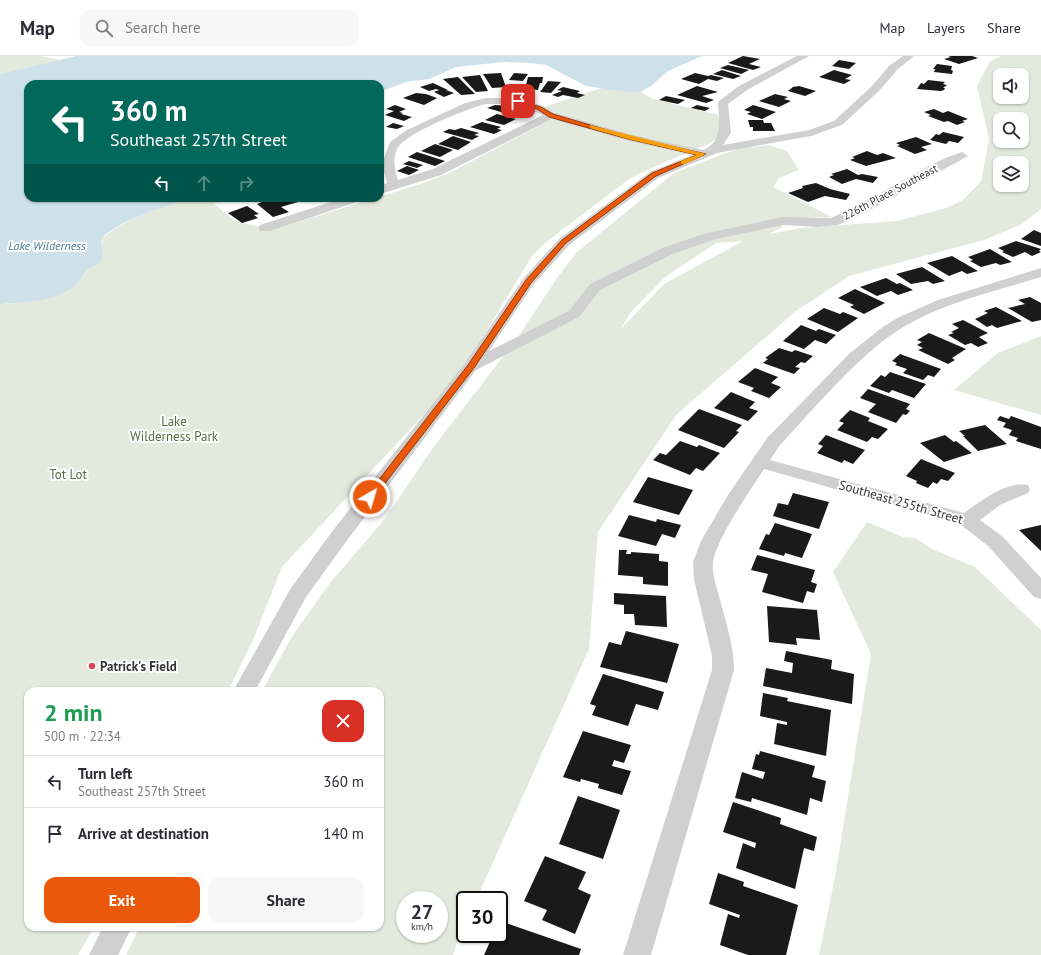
<!DOCTYPE html>
<html lang="en">
<head>
<meta charset="utf-8">
<style>
  body { margin:0; font-family:"PT Sans",sans-serif; background:#f7f7f7; color:#2b2b33; height:100vh; display:flex; flex-direction:column; font-size:15px; white-space:nowrap }
  * { box-sizing:border-box; margin:0 }
  p { font-size:13px; color:#7c7c81 }
  .icon { flex:none; width:22px; height:22px; fill:none; stroke:currentColor; stroke-width:2; stroke-linecap:round; stroke-linejoin:round }
  .map { position:relative; flex:1; overflow:hidden }
  .sheet { position:absolute; left:24px; top:631px; width:360px; height:244px; display:flex; flex-direction:column; background:#fff; border-radius:12px; box-shadow:0 1px 3px #0004 }
  .sheet>* { flex:none }
  .hud { position:absolute; left:24px; top:24px; width:360px; height:122px; border-radius:12px; box-shadow:0 1px 3px #0004; background:#00695c; color:#fff; overflow:hidden }
  .buttons { position:absolute; left:993px; top:12px; display:grid; gap:8px }
  .buttons a { display:grid; place-items:center; width:36px; height:36px; border-radius:8px; background:#fff; box-shadow:0 1px 3px #0004; font-size:20px }
  .speed { position:absolute; left:396px; top:835px; display:flex; gap:8px; font-size:20px; font-weight:700; text-align:center }
  .speed>* { display:grid; place-content:center; width:52px; height:52px; border-radius:50%; background:#fff; box-shadow:0 1px 3px #0004; line-height:1 }
  .speed small { font-size:10px; font-weight:400 }
  .speed .limit { border:2px solid #111; border-radius:6px; background:#fff; color:#111 }
  .pin { position:absolute; display:grid; place-items:center; width:34px; height:34px; color:#fff; margin:-17px; border-radius:8px; box-shadow:0 2px 6px #0006 }
  .me { position:absolute; width:44px; margin:-22px; rotate:38deg; stroke-linejoin:round; filter:drop-shadow(0 0 3px #0008) }
  .turn { display:flex; align-items:center; gap:14px; height:84px; padding:0 20px; font-size:18px }
  .turn .icon { width:52px; height:52px; stroke-width:2.5 }
  .turn b { display:block; font-size:28px; line-height:34px }
  .lanes { display:flex; align-items:center; height:38px; padding:0 20px; background:#0003; justify-content:center; gap:20px; direction:ltr }
  .lanes .off { opacity:.35 }
  .round { display:grid; place-items:center; flex:none; width:42px; height:42px; border-radius:12px; background:#f7f7f7 }
  .summary { display:flex; align-items:center; justify-content:space-between; height:68px; padding:0 20px }
  h1 { font-size:24px; font-weight:600; line-height:30px; color:#1e9e55 }
  .primary-button { display:flex; gap:8px; margin-top:auto; padding:8px 20px }
  .primary-button a { flex:1; height:46px; border-radius:12px; background:#ea580c; color:#fff; font-size:16px; font-weight:600; line-height:46px; text-align:center }
  .primary-button a+a { background:#f7f7f7; color:#2b2b33 }
  ul { padding:0; list-style:none }
  li { display:flex; align-items:center; gap:12px; height:52px; padding:0 20px; border-top:1px solid #e1e1e2 }
  li div { flex:1 }
  li b { display:block; font-size:15px }
  li em { font-style:normal }
  header { display:flex; align-items:center; gap:24px; box-sizing:border-box; height:56px; padding:0 20px; background:#fff; border-bottom:1px solid #e1e1e2 }
  header strong { font-size:19px }
  nav { display:flex; gap:22px; margin-inline-start:auto; font-size:14px }
  .search { width:280px; height:36px; background:#f7f7f7; display:flex; align-items:center; gap:10px; box-sizing:border-box; padding:0 14px; border-radius:12px; color:#7c7c81; font-size:15px }
  .map>svg:first-child { display:block }
  .green { fill:#e4e9dd; fill-rule:evenodd }
  .water { fill:#cee1ea }
  .building { fill:#1a1a1a }
  .lines { fill:none; stroke-linecap:round; stroke-linejoin:round }
  .street { fill:#d0d0d0; fill-rule:evenodd }
  .route { fill:#ea580c; stroke:#983908 }
  .slow { fill:#f59e0b }
  .poi-dot { fill:#d9465d; stroke:#fff; stroke-width:1.5 }
  .labels { text-anchor:middle; dominant-baseline:central; stroke-width:4; stroke-linejoin:round; paint-order:stroke }
  .far-street-label { font-size:11px; fill:#333; stroke:#fff }
  .far-water-label { font-size:12px; font-style:italic; fill:#467990; stroke:#fff }
  .park-label { font-size:13px; fill:#596c43; stroke:#fff }
  .street-label { font-size:13px; fill:#333; stroke:#fff }
  .poi-label { font-size:13px; font-weight:bold; fill:#333; stroke:#fff; text-anchor:start }
</style>
</head>
<body>
<header>
<strong>Map</strong>
<div class="search"><svg class="icon" aria-label="search" viewBox="0 0 24 24"><circle cx="10" cy="10" r="6"/><path d="M15 15l6 6"/></svg>Search here</div>
<nav><a>Map</a><a>Layers</a><a>Share</a></nav>
</header>
<div class="map">
<svg width="1041" height="899" viewBox="0 0 1041 899">
  <rect width="100%" height="100%" fill="#fff"/>
  <g class="green">
    <polygon points="0,0 40,0 61,4 0,18"/>
    <path d="M1001,0H1041V153L1022,168L984,184L849,220L796,255L677,358L598,476L589,593L476,844H465V864L453,899H126L140,871H380V635H262L291,582L330,527L383,465L435,389L518,281L557,222L576,197L674,117L737,93L768,89L787,95L799,114L779,122L773,131L832,161L780,162L782,171L769,178L801,172L897,165L946,152L963,144L981,125L989,83L977,30L990,5ZM1000,19H1022V41H1000ZM1000,63H1022V85H1000ZM1000,107H1022V129H1000ZM743,185L664,228L620,274L631,256L665,221L716,187ZM405,844H439V878H405Z"/>
    <path d="M601,32L641,36L653,43L718,59L722,74L715,84L706,89L651,112L629,123L546,186L532,200L467,307L440,341L282,511L253,584L228,635H28V871H94L78,899H0V248L17,247L79,226L87,214L100,206L103,182C123,164 163,148 190,142C204,139 221,142 236,142L214,148L235,165L272,174L424,127L451,116L560,59L545,52L547,50Z"/>
    <polygon points="1041,280 1041,359 954,334 998,297"/>
    <polygon points="867,466 903,481 915,482 932,493 975,511 1041,574 1041,899 819,899 835,821 871,598 833,516"/>
  </g>
  <path class="water" d="M76,0H702L668,15L651,30L641,36H627L586,30L546,9L531,7L503,6L456,11L429,23L406,26L380,36V28H28V142H192C173,147 112,167 103,182C99,190 106,199 100,206C97,210 91,211 87,214C83,218 82,223 78,227C59,246 25,246 0,248V18Z"/>
  <g class="building">
    <polygon points="743,0 760,3 749,8 761,11 753,14 728,7"/>
    <polygon points="948,0 972,0 978,2 959,8 944,3 951,1"/>
    <polygon points="839,4 856,7 849,13 832,10"/>
    <polygon points="937,8 952,10 951,14 953,15 952,18 934,16 935,13 933,13"/>
    <polygon points="728,9 749,14 741,18 720,12"/>
    <polygon points="722,14 741,20 733,23 713,18"/>
    <polygon points="834,14 852,19 845,23 851,24 844,28 819,21"/>
    <polygon points="501,17 506,31 492,32 483,18"/>
    <polygon points="514,17 528,18 523,25 509,24"/>
    <polygon points="695,17 708,20 711,19 724,22 717,25 708,23 699,28 681,23"/>
    <polygon points="480,19 488,35 476,36 462,21"/>
    <polygon points="458,21 475,38 461,39 443,23"/>
    <polygon points="528,21 543,21 542,27 540,27 538,34 525,33"/>
    <polygon points="928,24 945,26 943,28 947,29 943,32 945,32 944,34 941,35 917,33 921,27 924,28"/>
    <polygon points="548,25 561,26 551,37 540,36"/>
    <polygon points="433,27 448,34 446,34 454,37 444,41 434,36 439,34 436,33 429,35 420,31"/>
    <polygon points="697,30 718,36 702,40 714,44 706,47 677,39"/>
    <polygon points="799,30 816,35 805,40 788,35 793,31"/>
    <polygon points="563,31 580,35 577,37 585,39 578,42 563,39 558,41 552,39 562,35 557,34"/>
    <polygon points="416,37 426,38 437,42 424,49 403,42"/>
    <polygon points="775,38 788,41 784,43 791,45 779,51 759,45"/>
    <polygon points="666,40 685,44 678,48 659,44"/>
    <polygon points="395,49 406,53 399,56 403,57 401,58 412,61 404,65 385,59 394,55 386,53"/>
    <polygon points="495,49 517,51 529,54 526,55 529,56 520,61 515,60 487,52"/>
    <polygon points="697,49 710,52 705,55 691,52"/>
    <polygon points="753,49 776,56 762,63 747,58 751,56 744,54"/>
    <polygon points="934,53 943,57 948,55 968,63 962,65 965,66 957,69 948,65 944,66 928,60 931,59 924,56"/>
    <polygon points="497,58 516,63 504,69 485,64"/>
    <polygon points="748,64 763,64 764,67 771,67 775,75 753,75 753,71 750,71"/>
    <polygon points="482,66 501,71 497,73 502,74 494,78 470,71"/>
    <polygon points="393,67 404,70 397,73 386,71"/>
    <polygon points="461,72 479,77 474,79 479,80 472,84 443,76 449,73 455,74"/>
    <polygon points="943,76 964,81 958,87 949,85 946,88 930,84 936,78 939,79"/>
    <polygon points="453,80 471,86 458,94 438,88"/>
    <polygon points="916,81 932,88 921,91 927,94 915,98 897,90 900,89 896,87"/>
    <polygon points="435,88 453,94 440,101 421,95"/>
    <polygon points="867,95 877,99 883,97 896,102 866,110 850,104 855,102 852,101"/>
    <polygon points="417,96 445,105 435,110 408,101"/>
    <polygon points="409,105 423,109 417,112 403,108"/>
    <polygon points="407,110 419,114 409,119 397,115"/>
    <polygon points="847,113 858,119 862,118 878,121 873,127 856,123 842,128 829,121 834,119 831,118"/>
    <polygon points="816,127 830,133 850,138 846,144 825,140 808,146 788,137 803,132 802,130"/>
    <polygon points="271,142 293,142 298,146 281,151 289,156 273,161 257,148"/>
    <polygon points="247,150 259,158 254,159 258,162 242,167 228,157"/>
    <polygon points="1034,174 1041,177 1041,190 1021,183"/>
    <polygon points="1016,185 1041,193 1039,195 1041,196 1032,200 1025,196 1013,201 1002,196 1004,195 998,192"/>
    <polygon points="990,193 1012,206 1000,209 996,207 981,211 970,205 973,204 968,201"/>
    <polygon points="952,200 978,215 967,218 962,215 949,220 927,207"/>
    <polygon points="922,211 945,225 933,228 928,225 911,228 896,218"/>
    <polygon points="886,222 897,228 900,227 913,234 898,239 891,235 877,240 860,231"/>
    <polygon points="855,233 885,247 864,258 850,251 854,249 838,242"/>
    <polygon points="1030,241 1041,247 1041,264 1032,266 1008,252 1025,248 1018,244"/>
    <polygon points="996,251 1022,265 997,272 992,269 987,271 975,263 988,257 984,255"/>
    <polygon points="824,252 840,258 843,256 858,262 838,276 807,263"/>
    <polygon points="963,264 988,277 979,281 988,287 978,291 971,287 965,289 948,279 954,277 951,276 959,272 952,268"/>
    <polygon points="801,269 816,275 819,273 836,279 826,288 815,284 804,293 783,285"/>
    <polygon points="929,277 966,293 952,302 955,304 948,308 918,294 923,292 917,289 922,286 917,284"/>
    <polygon points="779,292 792,296 795,294 813,300 805,307 801,306 795,311 800,312 794,318 763,307 768,303 765,302"/>
    <polygon points="900,298 941,313 934,321 928,319 923,324 903,317 907,313 895,309 897,307 892,305"/>
    <polygon points="755,312 778,321 771,327 781,331 769,342 751,335 754,332 738,326"/>
    <polygon points="890,316 926,328 914,342 892,334 889,337 870,330 881,319 885,321"/>
    <polygon points="868,333 910,348 906,353 910,355 906,359 903,358 896,367 868,356 876,348 860,342"/>
    <polygon points="731,336 755,346 749,352 758,355 748,365 714,352"/>
    <polygon points="699,353 742,369 736,375 739,376 724,392 678,374"/>
    <polygon points="850,354 870,362 868,365 888,373 878,383 872,381 867,386 837,374 844,367 839,365"/>
    <polygon points="1000,360 1009,363 1011,360 1041,371 1041,393 1016,385 1018,382 1009,379 1012,374 1003,371 1006,367 997,364"/>
    <polygon points="985,369 1007,388 978,395 963,380 965,380 959,375"/>
    <polygon points="826,379 865,394 853,408 844,404 842,407 817,397 823,390 818,388"/>
    <polygon points="945,379 954,386 956,385 972,397 944,406 920,387"/>
    <polygon points="680,385 697,391 699,389 720,397 703,415 696,412 690,419 653,404 660,397 666,399"/>
    <polygon points="921,403 955,417 948,425 941,423 937,428 933,426 928,432 916,427 917,425 906,420"/>
    <polygon points="648,421 693,434 679,459 633,446"/>
    <polygon points="793,437 829,446 819,473 773,460 778,447 788,449"/>
    <polygon points="629,459 656,466 657,463 681,469 675,482 662,478 656,490 618,480"/>
    <polygon points="775,467 812,478 802,502 785,497 784,500 759,493 766,478 769,479"/>
    <polygon points="1041,469 1041,495 1019,474"/>
    <polygon points="619,494 627,494 626,498 631,498 631,496 659,498 659,505 668,506 668,530 643,528 643,521 618,519"/>
    <polygon points="757,499 815,514 811,526 817,528 814,537 807,535 803,547 762,536 768,518 751,514"/>
    <polygon points="614,537 666,540 667,571 635,569 634,558 624,558 624,549 614,548"/>
    <polygon points="767,550 817,554 820,584 796,582 797,589 769,586"/>
    <polygon points="626,575 679,588 667,627 600,611 609,586 621,589"/>
    <polygon points="786,595 832,604 831,613 854,618 852,648 763,630 766,612 792,617 793,607 784,605"/>
    <polygon points="603,618 664,636 658,654 636,648 628,670 592,659 596,650 590,648"/>
    <polygon points="763,637 788,642 787,645 831,654 826,700 774,688 777,667 787,669 787,666 760,660"/>
    <polygon points="583,675 631,689 624,707 614,704 612,710 631,715 622,739 598,732 599,728 581,723 580,726 563,721"/>
    <polygon points="760,695 815,710 812,721 826,725 822,746 810,742 807,759 752,742 751,746 735,742 742,716 763,723 765,716 752,713 756,698 759,699"/>
    <polygon points="578,740 620,754 603,803 559,788"/>
    <polygon points="733,746 781,762 780,768 817,781 814,795 804,792 795,833 736,812 743,787 755,792 756,787 723,776"/>
    <polygon points="545,800 586,816 578,833 591,839 575,878 542,864 547,854 524,845"/>
    <polygon points="718,817 744,826 743,830 798,849 786,899 748,899 720,889 728,858 739,862 740,859 709,848"/>
    <polygon points="503,866 581,893 579,899 484,899 493,879 497,880 499,878"/>
  </g>
  <g class="lines">
    <g class="street">
      <path d="M797,0H809L747,34L728,48L731,77L723,89L809,74L834,65L872,30L889,10L903,0H914L897,14L880,34L842,69L811,80L717,97L658,122L569,189L533,229L489,295L569,255L590,228L663,192L703,178L783,161L831,162L858,149L943,103L962,96L968,100L868,155L838,169L817,171L783,169L712,184L673,198L600,234L579,261L476,314L348,483L306,541L255,635H233L291,532L334,473L465,307L523,223L559,183L650,116L692,99L626,84L552,63L441,119L380,138V130L387,127L382,108L390,86L407,74L465,47L486,42H518L543,50L555,57L632,79L703,94C723,86 719,65 718,47L719,45L739,30ZM486,48H517L543,59L433,113L398,124C394,114 392,97 400,89C414,74 466,53 486,48Z"/>
      <polygon points="343,142 362,142 360,145 270,175 260,175 258,172 260,169"/>
      <path d="M1041,212V221C997,235 948,245 907,269C862,294 816,351 780,389L770,404L964,457C979,446 1008,424 1028,429L1030,433L1028,437L1000,449L980,464L1002,480L1041,522V543L1034,541L988,490L960,468L764,413C751,433 715,485 713,507C712,518 716,529 719,540C725,564 734,589 734,614L651,899H623L712,614V600L694,523L693,506L701,485L728,439L767,382L849,298L880,273L897,262L938,244Z"/>
      <polygon points="103,871 132,871 118,899 89,899"/>
    </g>
  </g>
  <polygon class="route" points="517,44 541,51 553,58 631,81 706,98 656,120 566,187 531,227 474,312 373,443 367,443 367,439 468,309 526,224 562,184 652,117 697,99 628,83 549,61 537,53 517,46"/>
  <polygon class="slow" points="590,69 706,98 685,108 681,108 681,105 697,99 628,83 590,72"/>
  <circle class="poi-dot" cx="92" cy="610" r="4"/>
  <g class="labels">
    <g class="far-street-label">
      <text transform="translate(890 136) rotate(-28)">226th Place Southeast</text>
    </g>
    <g class="far-water-label">
      <text x="47" y="189">Lake Wilderness</text>
    </g>
    <g class="park-label">
      <text x="174" y="365">Lake<tspan x="174" dy="15">Wilderness Park</tspan></text>
      <text x="68" y="418">Tot Lot</text>
    </g>
    <g class="street-label">
      <text transform="translate(901 446) rotate(16)">Southeast 255th Street</text>
    </g>
    <g class="poi-label">
      <text x="100" y="610">Patrick's Field</text>
    </g>
  </g>
</svg>
<div class="buttons">
<a><svg class="icon" aria-label="sound" viewBox="0 0 24 24"><path d="M4 9h4l5-4v14l-5-4H4zM17 9q2 3 0 6"/></svg></a>
<a><svg class="icon" aria-label="search" viewBox="0 0 24 24"><circle cx="10" cy="10" r="6"/><path d="M15 15l6 6"/></svg></a>
<a><svg class="icon" aria-label="layers" viewBox="0 0 24 24"><path d="M12 4l9 5-9 5-9-5zM3 14l9 5 9-5"/></svg></a>
</div>
<div class="speed"><div>27<small>km/h</small></div><div class="limit">30</div></div>
<div class="pin" style="left:518px;top:45px;background:#d93025"><svg class="icon" aria-label="arrive" viewBox="0 0 24 24"><path d="M6 21V4h12l-3 4 3 4H6"/></svg></div>
<svg class="me" style="left:370px;top:441px" viewBox="-20 -20 40 40"><circle r="17" fill="#ea580c" stroke="#fff" stroke-width="3"/><path d="M0-11L8 9 0 5-8 9z" fill="#fff"/></svg>
<div class="hud">
<div class="turn"><svg class="icon" aria-label="left" viewBox="0 0 24 24"><path d="M17 20v-9H6M10 6l-5 5 5 5"/></svg><div><b>360 m</b>Southeast 257th Street</div></div>
<div class="lanes"><svg class="icon" aria-label="left" viewBox="0 0 24 24"><path d="M17 20v-9H6M10 6l-5 5 5 5"/></svg><svg class="icon off" aria-label="ahead" viewBox="0 0 24 24"><path d="M12 20V5M6 11l6-6 6 6"/></svg><svg class="icon off" aria-label="right" viewBox="0 0 24 24"><path d="M7 20v-9h11M14 6l5 5-5 5"/></svg></div>
</div>
<section class="sheet">
<div class="summary"><div><h1>2 min</h1><p>500 m · 22:34</p></div><a class="round" style="background:#d93025;color:#fff"><svg class="icon" aria-label="close" viewBox="0 0 24 24"><path d="M6 6l12 12M18 6L6 18"/></svg></a></div>
<ul>
<li><svg class="icon" aria-label="left" viewBox="0 0 24 24"><path d="M17 20v-9H6M10 6l-5 5 5 5"/></svg><div><b>Turn left</b><p>Southeast 257th Street</p></div><em>360 m</em></li>
<li><svg class="icon" aria-label="arrive" viewBox="0 0 24 24"><path d="M6 21V4h12l-3 4 3 4H6"/></svg><div><b>Arrive at destination</b></div><em>140 m</em></li>
</ul>
<div class="primary-button"><a>Exit</a><a>Share</a></div>
</section>
</div>
</body>
</html>
